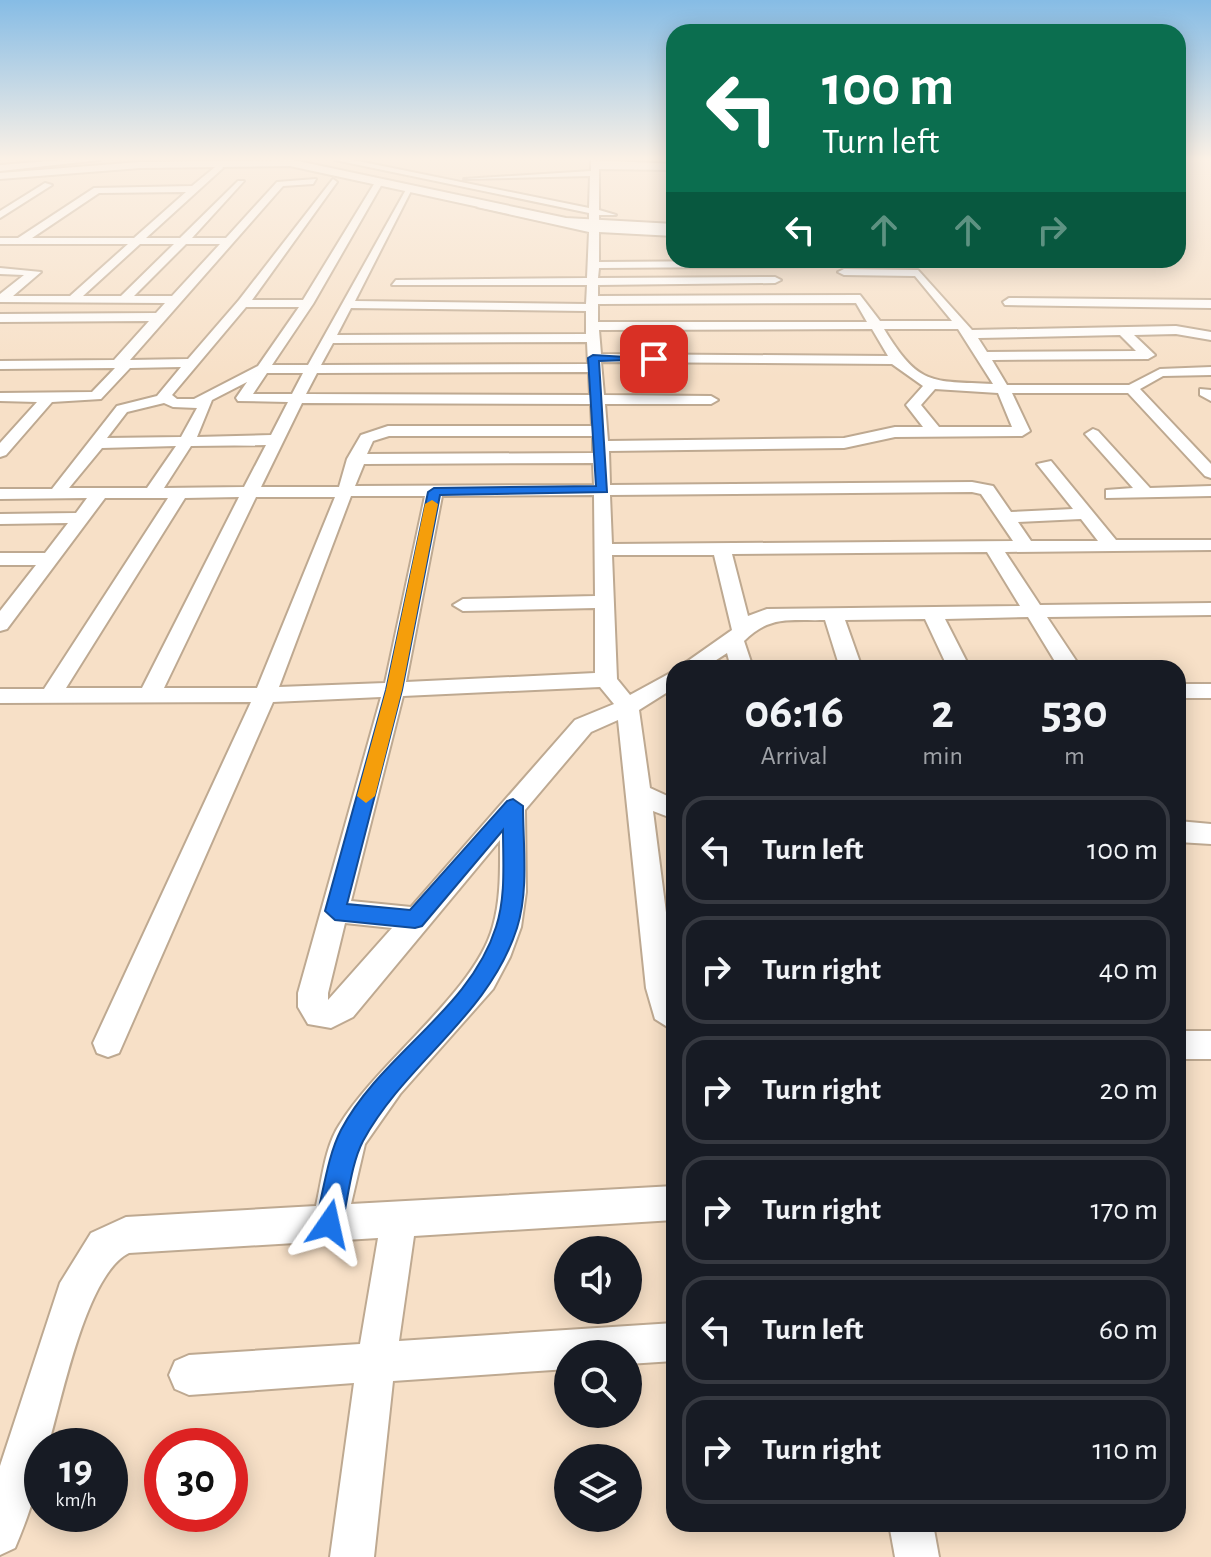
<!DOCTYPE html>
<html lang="en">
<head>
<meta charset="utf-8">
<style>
  body { margin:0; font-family:"Alegreya Sans",sans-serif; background:#20242c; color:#f1f3f6; height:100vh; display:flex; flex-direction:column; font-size:30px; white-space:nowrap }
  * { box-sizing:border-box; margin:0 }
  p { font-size:26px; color:#9ea1a6 }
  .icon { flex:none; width:44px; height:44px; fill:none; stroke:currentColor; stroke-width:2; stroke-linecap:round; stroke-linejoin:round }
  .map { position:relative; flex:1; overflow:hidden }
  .details { position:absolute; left:666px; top:660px; width:520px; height:872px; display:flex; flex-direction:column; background:#171b24; border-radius:24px; box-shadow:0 4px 20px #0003 }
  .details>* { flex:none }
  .top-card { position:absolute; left:666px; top:24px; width:520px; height:244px; border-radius:24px; box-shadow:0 4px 20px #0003; background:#0b6e4f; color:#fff; overflow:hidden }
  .fabs { position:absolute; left:554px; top:1236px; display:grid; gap:16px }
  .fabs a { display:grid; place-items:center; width:88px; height:88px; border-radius:50%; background:#171b24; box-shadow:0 4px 20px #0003; font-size:40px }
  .speed { position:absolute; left:24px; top:1428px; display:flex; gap:16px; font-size:40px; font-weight:700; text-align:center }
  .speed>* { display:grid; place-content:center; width:104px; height:104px; border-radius:50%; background:#171b24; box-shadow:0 4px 20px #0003; line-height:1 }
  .speed small { font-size:20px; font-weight:400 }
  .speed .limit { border:12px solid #d22; background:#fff; color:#111 }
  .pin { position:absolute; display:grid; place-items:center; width:68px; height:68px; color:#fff; margin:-34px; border-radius:16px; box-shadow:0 4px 12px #0006 }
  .me { position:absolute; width:88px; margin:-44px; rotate:11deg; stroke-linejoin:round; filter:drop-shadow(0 0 6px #0008) }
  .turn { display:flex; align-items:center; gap:28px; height:168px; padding:0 24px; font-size:36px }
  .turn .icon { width:104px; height:104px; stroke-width:2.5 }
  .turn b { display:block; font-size:56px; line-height:68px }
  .lanes { display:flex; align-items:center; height:76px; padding:0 24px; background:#0003; justify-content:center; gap:40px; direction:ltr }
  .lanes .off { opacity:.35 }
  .eta { display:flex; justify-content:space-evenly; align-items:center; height:136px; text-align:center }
  .eta b { font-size:48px; font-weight:600; line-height:56px }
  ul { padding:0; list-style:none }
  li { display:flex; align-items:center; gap:24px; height:108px; margin:0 16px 12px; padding:0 8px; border:4px solid #363941; border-radius:24px }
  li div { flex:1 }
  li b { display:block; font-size:30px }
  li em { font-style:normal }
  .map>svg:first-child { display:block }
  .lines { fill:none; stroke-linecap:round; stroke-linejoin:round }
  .minor-casing { stroke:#bea991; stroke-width:4 }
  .tertiary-casing { stroke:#bea991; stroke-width:4 }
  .minor { fill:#fff; fill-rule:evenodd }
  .tertiary { fill:#fff; fill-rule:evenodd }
  .route { fill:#1a73e8; stroke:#114b97; stroke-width:2 }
  .slow { fill:#f59e0b }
</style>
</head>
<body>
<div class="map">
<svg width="1211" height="1557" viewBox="0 0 1211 1557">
  <rect width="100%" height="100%" fill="#f7e0c7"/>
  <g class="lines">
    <defs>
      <g id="minor">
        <polygon points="62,160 100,160 0,171 0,165"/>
        <path d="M335,160H353L589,208L590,176L464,179L591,171V160L674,164V170L599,169V210L616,215H599V226L674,230V236L599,232V262L863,260L867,263L862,266L599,268L598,278L775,277L781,280L775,283L598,285V296L860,295L880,321H952L915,276L844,275L838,272L844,269L918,270L972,330L1176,326L1211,332V340L1176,334L1134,335L1155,355L1148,359L992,360L1007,385H1129L1160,369L1211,367V375L1163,376L1140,389L1211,464V478L1205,476L1128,393H1012L1030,431L1022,436L895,437L844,448L609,451L610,485L972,482L993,486L1011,512L1073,509L1037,464L1051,461L1116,540H1211V550L1005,552L1040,605L1211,603V615L1047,617L1081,668H1059L1028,617L945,619L970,668H948L925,619L845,620L862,668H840L825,620C790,621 770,615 744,641L753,668H731L727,653L704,668H678L732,630L714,555H612L617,679L630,695L674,671V688L639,710L650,788L674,799V819L653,811L674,975V1031L655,1019L646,988L618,720L591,732L525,810L526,892L521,927L510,957L493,989L400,1094L365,1144L351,1204L674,1186V1220L414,1236L399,1341L674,1323V1361L628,1364V1354H568V1369L393,1381L374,1557H330L354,1383L189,1395L175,1389L169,1375L175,1361L189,1355L360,1344L378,1238L129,1253C86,1274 62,1399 48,1446H42C42,1480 28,1517 15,1548L0,1555V1466L60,1283L91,1233L126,1217L316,1206C322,1180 325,1146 340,1124C379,1061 476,991 493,926C501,898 500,869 500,840L353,1017L331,1028L308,1024L298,1007V993L381,697L273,702L119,1053L108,1057L97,1053L93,1043L251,702L0,703V689H44L168,498H105L7,629L0,631V611L36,565H0V553H45L68,523L0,524V514L76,513L87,498L0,499V489H52L117,406L157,396L181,367L130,368L101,399L52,402L6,455L0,457V443L37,402L0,401V393L92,392L115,368L0,369V361L114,360L149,321L0,322V314L156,313L165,303L0,302V294L24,275L0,274V268L41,272L13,296H70L128,244H0V238H18L94,188L192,186L220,163L223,168L146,238H180L238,181H244L192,238H226L277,182L316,179L313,184L283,186L130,360L188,359L239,300L333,179L337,182L252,300H303L374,184H382L313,304L272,365H308L408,186L412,189L355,301L586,304L587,285H392L396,280L587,278L589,232L477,207L482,204L575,225L589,226V213ZM186,192L134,238H32L99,193ZM140,244H174L121,296H83ZM186,244H220L172,296H134ZM856,303L867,322H598V304ZM246,307H299L258,366L194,399H177L172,395ZM351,308L586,311V334L337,335ZM872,329L888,356L601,354L599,330ZM884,329H958L993,384C930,381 919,386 884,329ZM1120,335L1136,351L987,352L978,338ZM587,342L588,364L321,365L333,343ZM601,362L892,364L923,386L906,405L923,427H895L844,438L608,441L605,404H711L718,400L711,396L604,395ZM589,372L590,395L306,394L317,373ZM267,373H303L292,394H253ZM247,382L236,398L238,401L288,402L271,435L197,437L212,400ZM935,389L998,393L1012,427H939L921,405ZM164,403L173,407L197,408L181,437L107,438L127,412ZM302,403L591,404L592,426H388L361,435L347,459L339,487H261ZM389,436H593V453L367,454L373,441ZM266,445L244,487L164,488L191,446ZM176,446L147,488H69L102,448ZM593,463L594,485L355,486L364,464ZM972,492L981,494L1013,541L612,544L610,495ZM594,495L595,596L463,599L453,605L463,611L595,608V673L406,682L442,496ZM351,496H425L385,683L279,687ZM239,497L142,688H66L185,498ZM256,497H335L257,688H164ZM1081,519L1098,541H1031L1018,522ZM987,552L1020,606L767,609L748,616L732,554ZM600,687L614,704L575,720L411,907L351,901L403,696ZM345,923L392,928L328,1000V993Z"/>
        <polygon points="45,183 52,185 0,218 0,211"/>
        <polygon points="898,260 954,260 955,262 950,265 899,266 894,263"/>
        <polygon points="1009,298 1211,300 1211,308 1005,305 1003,302"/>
        <polygon points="1200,389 1211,390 1211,401 1200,395"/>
        <polygon points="1093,429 1098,431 1150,488 1211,486 1211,496 1106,498 1106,490 1133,488 1085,434"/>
        <rect x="1178" y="684" width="33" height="14"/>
        <polygon points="1178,821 1211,824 1211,844 1178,842"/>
        <rect x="1178" y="1031" width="33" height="28"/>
        <polygon points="889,1524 933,1524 939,1557 895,1557"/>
      </g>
      <polygon id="tertiary" points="293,160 566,218 674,224 674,232 566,226 290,166 140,168 0,179 0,173 140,162"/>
    </defs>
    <use href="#minor" class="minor-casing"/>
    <use href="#tertiary" class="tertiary-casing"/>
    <use href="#minor" class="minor"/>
    <use href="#tertiary" class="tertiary"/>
  </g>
  <linearGradient id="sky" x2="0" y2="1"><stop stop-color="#86bce5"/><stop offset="0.42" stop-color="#fbf1e6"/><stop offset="1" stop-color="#fbf1e6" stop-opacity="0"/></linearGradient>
  <rect width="1211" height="378" fill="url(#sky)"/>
  <path class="route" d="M593,355L659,359L599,361L607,492L440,495L402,690L347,904L410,910L507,801L513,799L523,806C523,845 529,890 517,928C489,1016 406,1062 363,1141C351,1164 348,1199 342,1224L338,1234L329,1238L319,1234L315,1224C323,1195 327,1157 341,1130C381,1054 470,1010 496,927C506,897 503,862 503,830L422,926L415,928L335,920L325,911L386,690L428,492L434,488L596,486L588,358Z"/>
  <polygon class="slow" points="432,500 438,504 402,690 375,796 366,803 357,796 386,690 425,504"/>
</svg>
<div class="fabs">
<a><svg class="icon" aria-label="sound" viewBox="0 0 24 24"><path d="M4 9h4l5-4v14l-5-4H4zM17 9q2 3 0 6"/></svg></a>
<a><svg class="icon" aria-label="search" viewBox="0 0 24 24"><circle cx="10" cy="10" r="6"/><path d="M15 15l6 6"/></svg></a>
<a><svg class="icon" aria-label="layers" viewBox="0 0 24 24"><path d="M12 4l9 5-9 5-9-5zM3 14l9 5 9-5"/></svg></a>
</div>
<div class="speed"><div>19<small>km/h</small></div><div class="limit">30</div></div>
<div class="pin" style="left:654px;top:359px;background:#d93025"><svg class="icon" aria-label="arrive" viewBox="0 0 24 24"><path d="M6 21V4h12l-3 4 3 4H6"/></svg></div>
<svg class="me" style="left:329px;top:1224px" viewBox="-20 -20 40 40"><path d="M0-17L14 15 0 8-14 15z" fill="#1a73e8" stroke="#fff" stroke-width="4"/></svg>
<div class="top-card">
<div class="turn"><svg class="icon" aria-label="left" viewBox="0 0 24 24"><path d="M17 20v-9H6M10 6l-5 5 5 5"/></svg><div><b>100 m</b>Turn left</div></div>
<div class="lanes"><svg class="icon" aria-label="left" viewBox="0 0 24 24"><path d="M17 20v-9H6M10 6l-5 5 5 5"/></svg><svg class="icon off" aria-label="ahead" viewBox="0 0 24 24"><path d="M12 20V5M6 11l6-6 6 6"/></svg><svg class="icon off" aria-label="ahead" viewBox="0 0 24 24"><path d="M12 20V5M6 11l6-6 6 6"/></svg><svg class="icon off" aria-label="right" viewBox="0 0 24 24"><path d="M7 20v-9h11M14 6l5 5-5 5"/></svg></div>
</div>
<section class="details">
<div class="eta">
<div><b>06:16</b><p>Arrival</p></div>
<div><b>2</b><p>min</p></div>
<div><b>530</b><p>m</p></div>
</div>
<ul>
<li><svg class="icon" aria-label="left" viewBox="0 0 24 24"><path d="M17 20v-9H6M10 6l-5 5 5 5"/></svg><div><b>Turn left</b></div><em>100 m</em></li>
<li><svg class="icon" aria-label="right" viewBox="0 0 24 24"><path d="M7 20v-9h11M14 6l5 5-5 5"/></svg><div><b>Turn right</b></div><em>40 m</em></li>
<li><svg class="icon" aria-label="right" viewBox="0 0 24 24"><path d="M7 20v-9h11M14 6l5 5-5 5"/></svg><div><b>Turn right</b></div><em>20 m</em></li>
<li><svg class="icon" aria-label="right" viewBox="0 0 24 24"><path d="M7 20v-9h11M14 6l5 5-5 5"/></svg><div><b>Turn right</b></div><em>170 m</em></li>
<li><svg class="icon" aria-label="left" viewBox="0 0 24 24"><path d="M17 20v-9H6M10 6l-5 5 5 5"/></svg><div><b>Turn left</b></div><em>60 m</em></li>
<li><svg class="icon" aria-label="right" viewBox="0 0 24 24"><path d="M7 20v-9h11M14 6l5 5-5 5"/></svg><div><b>Turn right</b></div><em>110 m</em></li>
</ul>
</section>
</div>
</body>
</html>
